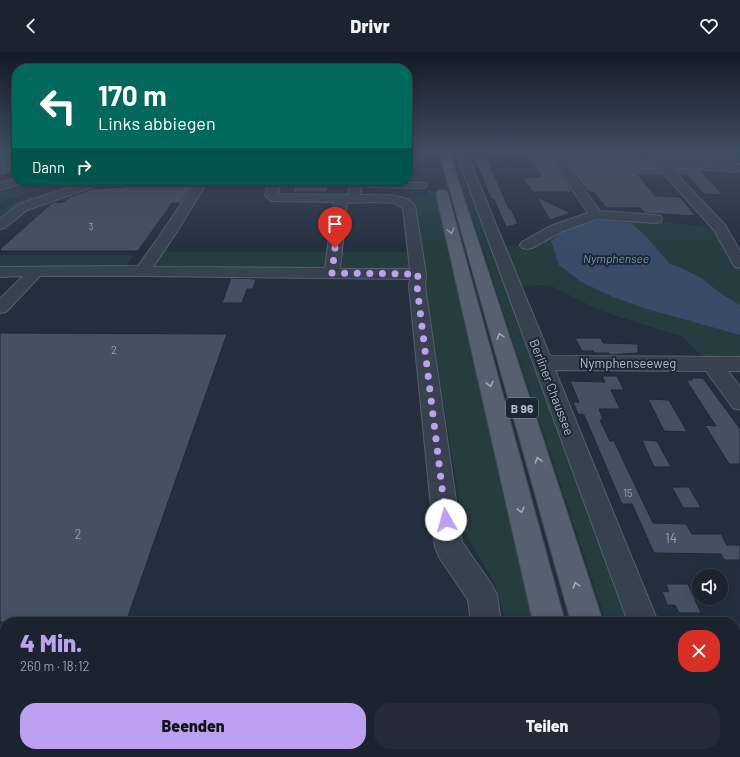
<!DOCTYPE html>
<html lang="de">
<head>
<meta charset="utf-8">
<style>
  body { margin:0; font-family:Barlow,sans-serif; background:#242b36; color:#f1f3f6; height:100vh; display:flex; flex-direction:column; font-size:15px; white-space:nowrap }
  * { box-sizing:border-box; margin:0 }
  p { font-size:13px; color:#a0a4aa }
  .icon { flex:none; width:22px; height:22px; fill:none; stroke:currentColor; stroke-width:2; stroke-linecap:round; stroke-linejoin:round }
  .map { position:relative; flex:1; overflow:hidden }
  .sheet { position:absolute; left:0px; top:565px; width:740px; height:140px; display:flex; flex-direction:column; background:#1b232e; border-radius:16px 16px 0 0; box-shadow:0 2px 10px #0003,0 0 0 1px #39404a }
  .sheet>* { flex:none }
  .banner { position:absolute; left:12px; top:12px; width:400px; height:122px; border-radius:16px; box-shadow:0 2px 10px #0003,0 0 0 1px #39404a; background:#00695c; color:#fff; overflow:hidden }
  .controls { position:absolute; left:692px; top:517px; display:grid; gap:8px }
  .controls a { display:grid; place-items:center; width:36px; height:36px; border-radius:50%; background:#1b232e; box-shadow:0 2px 10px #0003,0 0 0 1px #39404a; font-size:20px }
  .pin { position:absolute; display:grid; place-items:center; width:34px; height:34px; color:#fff; margin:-41px -17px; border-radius:50% 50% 50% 0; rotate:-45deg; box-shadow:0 0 4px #0007 }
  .pin .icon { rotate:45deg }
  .me { position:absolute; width:44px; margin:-22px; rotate:353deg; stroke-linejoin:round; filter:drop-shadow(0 0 3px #0008) }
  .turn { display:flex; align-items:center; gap:14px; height:84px; padding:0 20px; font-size:18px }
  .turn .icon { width:52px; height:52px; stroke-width:2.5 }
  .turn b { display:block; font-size:28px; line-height:34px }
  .then { display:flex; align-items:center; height:38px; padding:0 20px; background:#0003; gap:8px; font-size:15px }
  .round { display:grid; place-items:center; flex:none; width:42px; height:42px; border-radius:16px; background:#242b36 }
  .head { display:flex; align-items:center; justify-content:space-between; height:68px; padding:0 20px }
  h1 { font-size:24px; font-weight:800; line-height:30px; color:#bca0f2 }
  .action { display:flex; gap:8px; margin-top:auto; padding:8px 20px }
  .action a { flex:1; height:46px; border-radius:16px; background:#bca0f2; color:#111; font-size:16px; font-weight:800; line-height:46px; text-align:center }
  .action a+a { background:#242b36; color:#f1f3f6 }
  header { display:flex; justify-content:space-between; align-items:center; height:52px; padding:0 20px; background:#1b232e; font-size:18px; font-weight:800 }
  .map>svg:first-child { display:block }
  .green { fill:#263c3f }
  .water { fill:#394c67 }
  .building { fill:#455162; stroke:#1f2835 }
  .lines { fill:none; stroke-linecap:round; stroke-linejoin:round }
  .minor-tunnel { stroke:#3a4453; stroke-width:12; stroke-dasharray:12 5.5; stroke-linecap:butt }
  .minor-casing { stroke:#565f6c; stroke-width:2 }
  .major-casing { stroke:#414a57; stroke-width:2 }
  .minor { fill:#38414e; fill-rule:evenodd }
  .major { fill:#56606e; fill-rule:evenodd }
  .oneway { stroke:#a1aab7 }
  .route { stroke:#bca0f2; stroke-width:7; stroke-dasharray:0 12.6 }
  .labels { text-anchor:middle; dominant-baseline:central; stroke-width:4; stroke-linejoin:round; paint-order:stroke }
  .far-number-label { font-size:9px; fill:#98a1af }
  .number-label { font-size:11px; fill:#98a1af }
  .far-water-label { font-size:12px; font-style:italic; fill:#7c92b1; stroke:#1d2633 }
  .shield { fill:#1d2633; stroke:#878f9c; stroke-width:1 }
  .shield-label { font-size:12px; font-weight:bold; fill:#b4bcc9 }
  .street-label { font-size:13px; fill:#b4bcc9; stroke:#1d2633 }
  .near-number-label { font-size:13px; fill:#98a1af }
</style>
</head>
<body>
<header><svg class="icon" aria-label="back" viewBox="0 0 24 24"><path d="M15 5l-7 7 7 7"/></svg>Drivr<svg class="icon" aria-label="heart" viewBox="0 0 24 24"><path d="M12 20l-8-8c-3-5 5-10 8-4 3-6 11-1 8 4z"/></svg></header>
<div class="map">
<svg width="740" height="705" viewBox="0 0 740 705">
  <rect width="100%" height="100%" fill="#242f3e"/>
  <g class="green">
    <polygon points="454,100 457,100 633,570 606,570 452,105"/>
    <polygon points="37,129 70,129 0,150 0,140"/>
    <polygon points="82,129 93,129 0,170 0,159 13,150"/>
    <polygon points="427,137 435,140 437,143 537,570 511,570 511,568 506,568 495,532 464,479 424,228 415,156 388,145 429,145"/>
    <polygon points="596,163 717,176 740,216 740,253 720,241 703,227 682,216 670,212 646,184 630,171 571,223 581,230 613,245 740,283 740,309 707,309 683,285 601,259 549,233 517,234 501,194 527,193"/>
    <polygon points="166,198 168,198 167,200 322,200 323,199 328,199 328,216 148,218 161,199"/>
    <polygon points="406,198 409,199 414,218 342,218 343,200 406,200"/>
    <polygon points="0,203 134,203 124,218 0,218"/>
    <polygon points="520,700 568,700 569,705 520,705"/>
  </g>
  <path class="water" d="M601,168L631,171L646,184L670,212L682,216L703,227L720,241L740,253V283L644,256L613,245L581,230L559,213L551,189C568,175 579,172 601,168Z"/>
  <g class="building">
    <polygon points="0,100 17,100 17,119 0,124"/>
    <polygon points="561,100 567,100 573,104 652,111 663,123 638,123 655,144 680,145 696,164 644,161 641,156 606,156 594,140 588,140 566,111"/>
    <polygon points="659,100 727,100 740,102 740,110 662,104"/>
    <polygon points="526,102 548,102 572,140 533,140 523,127 541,124"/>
    <polygon points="473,104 486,104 509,157 511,157 518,172 506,175 494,148 491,146"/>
    <polygon points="670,113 740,119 740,122 701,119 723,143 704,142 687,123 680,123"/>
    <polygon points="132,129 193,131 180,151 172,151 138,199 0,199 0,197 52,151 64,150 70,145 92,137 126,135"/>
    <polygon points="296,129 329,129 327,140 293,140"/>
    <polygon points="537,145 571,161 550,168"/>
    <polygon points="231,226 256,227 253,237 247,237 242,251 222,251"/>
    <polygon points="0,281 227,282 126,570 0,570"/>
    <polygon points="575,286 601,286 603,291 638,292 638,301 610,303 609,301 594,301 593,299 582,299"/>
    <polygon points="602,324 617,324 624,338 611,338 620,357 599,357 603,368 600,368 610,389 614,389 653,471 686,472 692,482 721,482 727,493 740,493 740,508 724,508 721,502 654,501 632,452 622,452 584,363 578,362 573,350 579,350 570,329 605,330"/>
    <polygon points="692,326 703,326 740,377 740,412 729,412 705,373 716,374 686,328 692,328"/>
    <polygon points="648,347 669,348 687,380 664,379"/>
    <polygon points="642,388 657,389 671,415 654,415"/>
    <polygon points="672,435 689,435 701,456 683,456"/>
    <polygon points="666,532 688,532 701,561 679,561 675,553 667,553 662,539 669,540"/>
  </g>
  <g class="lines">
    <polyline class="minor-tunnel" points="407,111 414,111"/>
    <defs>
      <g id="minor">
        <polygon points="407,100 448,100 449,101 444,104 407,105"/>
        <polygon points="456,100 466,100 550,304 740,305 740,319 728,319 740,335 740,358 733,356 706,319 555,318 658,570 628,570"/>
        <polygon points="549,100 559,100 565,112 600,159 656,163 661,164 662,167 661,170 656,171 597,167 563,179 532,196 527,197 522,196 520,193 522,190 553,173 588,161 555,112"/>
        <polygon points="568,100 608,100 647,104 648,101 653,100 659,105 740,112 740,118 666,111 725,173 740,199 740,216 735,215 733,212 714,178 653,110 573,103"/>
        <polygon points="17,126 17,129 26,129 24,131 0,138 0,131"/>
        <polygon points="89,129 106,129 104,131 27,158 5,176 0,177 0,167 19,152"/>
        <path d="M196,129H208L174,184L153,215L325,216L334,150L271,149L265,143L269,129H281L278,142L348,143L350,129L425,131L427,133L425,135L421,136L368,135L364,134L362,131L360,143C375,143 406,140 415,154L426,222L425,234L462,490L492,533L497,543L501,570H471L468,548L439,505L435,495L409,234L410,227L142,224H40L6,260L0,261V247L23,224L0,225V215L138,214L161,182ZM375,150L394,151L403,156L410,217H340L347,151Z"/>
        <polygon points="488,700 524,700 525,705 489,705"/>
        <polygon points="675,700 711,700 712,705 676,705"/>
      </g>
      <g id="major">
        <polygon points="439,100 449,100 603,570 571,570"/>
        <polygon points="442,138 446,139 448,142 565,570 533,570 436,142 438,139"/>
        <polygon points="563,700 601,700 602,705 564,705"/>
        <polygon points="608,700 646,700 648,705 610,705"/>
      </g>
    </defs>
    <use href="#minor" class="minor-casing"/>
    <use href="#major" class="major-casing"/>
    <use href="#minor" class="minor"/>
    <use href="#major" class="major"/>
  </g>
  <defs><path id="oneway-chevron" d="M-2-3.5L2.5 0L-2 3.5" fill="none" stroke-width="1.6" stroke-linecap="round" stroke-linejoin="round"/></defs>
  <g class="oneway">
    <use href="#oneway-chevron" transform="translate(451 179) rotate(76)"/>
    <use href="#oneway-chevron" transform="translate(500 284) rotate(-107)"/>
    <use href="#oneway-chevron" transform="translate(490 332) rotate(76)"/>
    <use href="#oneway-chevron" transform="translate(538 408) rotate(-107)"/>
    <use href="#oneway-chevron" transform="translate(521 458) rotate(76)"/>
    <use href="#oneway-chevron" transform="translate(576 533) rotate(-107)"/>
  </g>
  <linearGradient id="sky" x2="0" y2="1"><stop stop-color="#141a22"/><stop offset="0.5" stop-color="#3f4d63"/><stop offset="1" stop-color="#3f4d63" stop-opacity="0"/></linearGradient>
  <rect width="740" height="199" fill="url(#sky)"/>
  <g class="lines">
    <polyline class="route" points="335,196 332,221 418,222 417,234 446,468"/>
  </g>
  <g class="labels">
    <g class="far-number-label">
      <text x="91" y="174">3</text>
    </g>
    <g class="number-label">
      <text x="114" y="297">2</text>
      <text x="628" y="440">15</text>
    </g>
    <g class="far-water-label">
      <text x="616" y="206">Nymphensee</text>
    </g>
    <rect class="shield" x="506" y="346" width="32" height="20" rx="3"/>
    <g class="shield-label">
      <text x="522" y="356">B 96</text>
    </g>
    <g class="street-label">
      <text x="628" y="311">Nymphenseeweg</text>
      <text transform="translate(552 335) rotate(69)">Berliner Chaussee</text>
    </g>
    <g class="near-number-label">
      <text x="78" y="482">2</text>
      <text x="671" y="486">14</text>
    </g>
  </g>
</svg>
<div class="controls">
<a><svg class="icon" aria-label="sound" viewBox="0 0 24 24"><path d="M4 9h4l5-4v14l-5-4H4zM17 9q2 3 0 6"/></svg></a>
</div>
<div class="pin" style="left:335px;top:196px;background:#d93025"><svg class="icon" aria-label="arrive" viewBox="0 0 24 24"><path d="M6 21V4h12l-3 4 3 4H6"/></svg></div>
<svg class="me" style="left:446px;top:468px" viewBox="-20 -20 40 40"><circle r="19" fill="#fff"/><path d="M0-13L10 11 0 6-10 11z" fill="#bca0f2"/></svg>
<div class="banner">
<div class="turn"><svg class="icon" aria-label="left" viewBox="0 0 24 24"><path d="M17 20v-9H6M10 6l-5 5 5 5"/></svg><div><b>170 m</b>Links abbiegen</div></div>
<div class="then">Dann<svg class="icon" aria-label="right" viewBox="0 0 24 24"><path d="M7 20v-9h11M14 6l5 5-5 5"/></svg></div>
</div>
<section class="sheet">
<div class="head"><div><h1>4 Min.</h1><p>260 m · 18:12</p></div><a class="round" style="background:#d93025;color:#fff"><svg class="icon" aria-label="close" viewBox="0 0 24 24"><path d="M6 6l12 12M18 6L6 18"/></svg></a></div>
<div class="action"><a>Beenden</a><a>Teilen</a></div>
</section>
</div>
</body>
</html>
